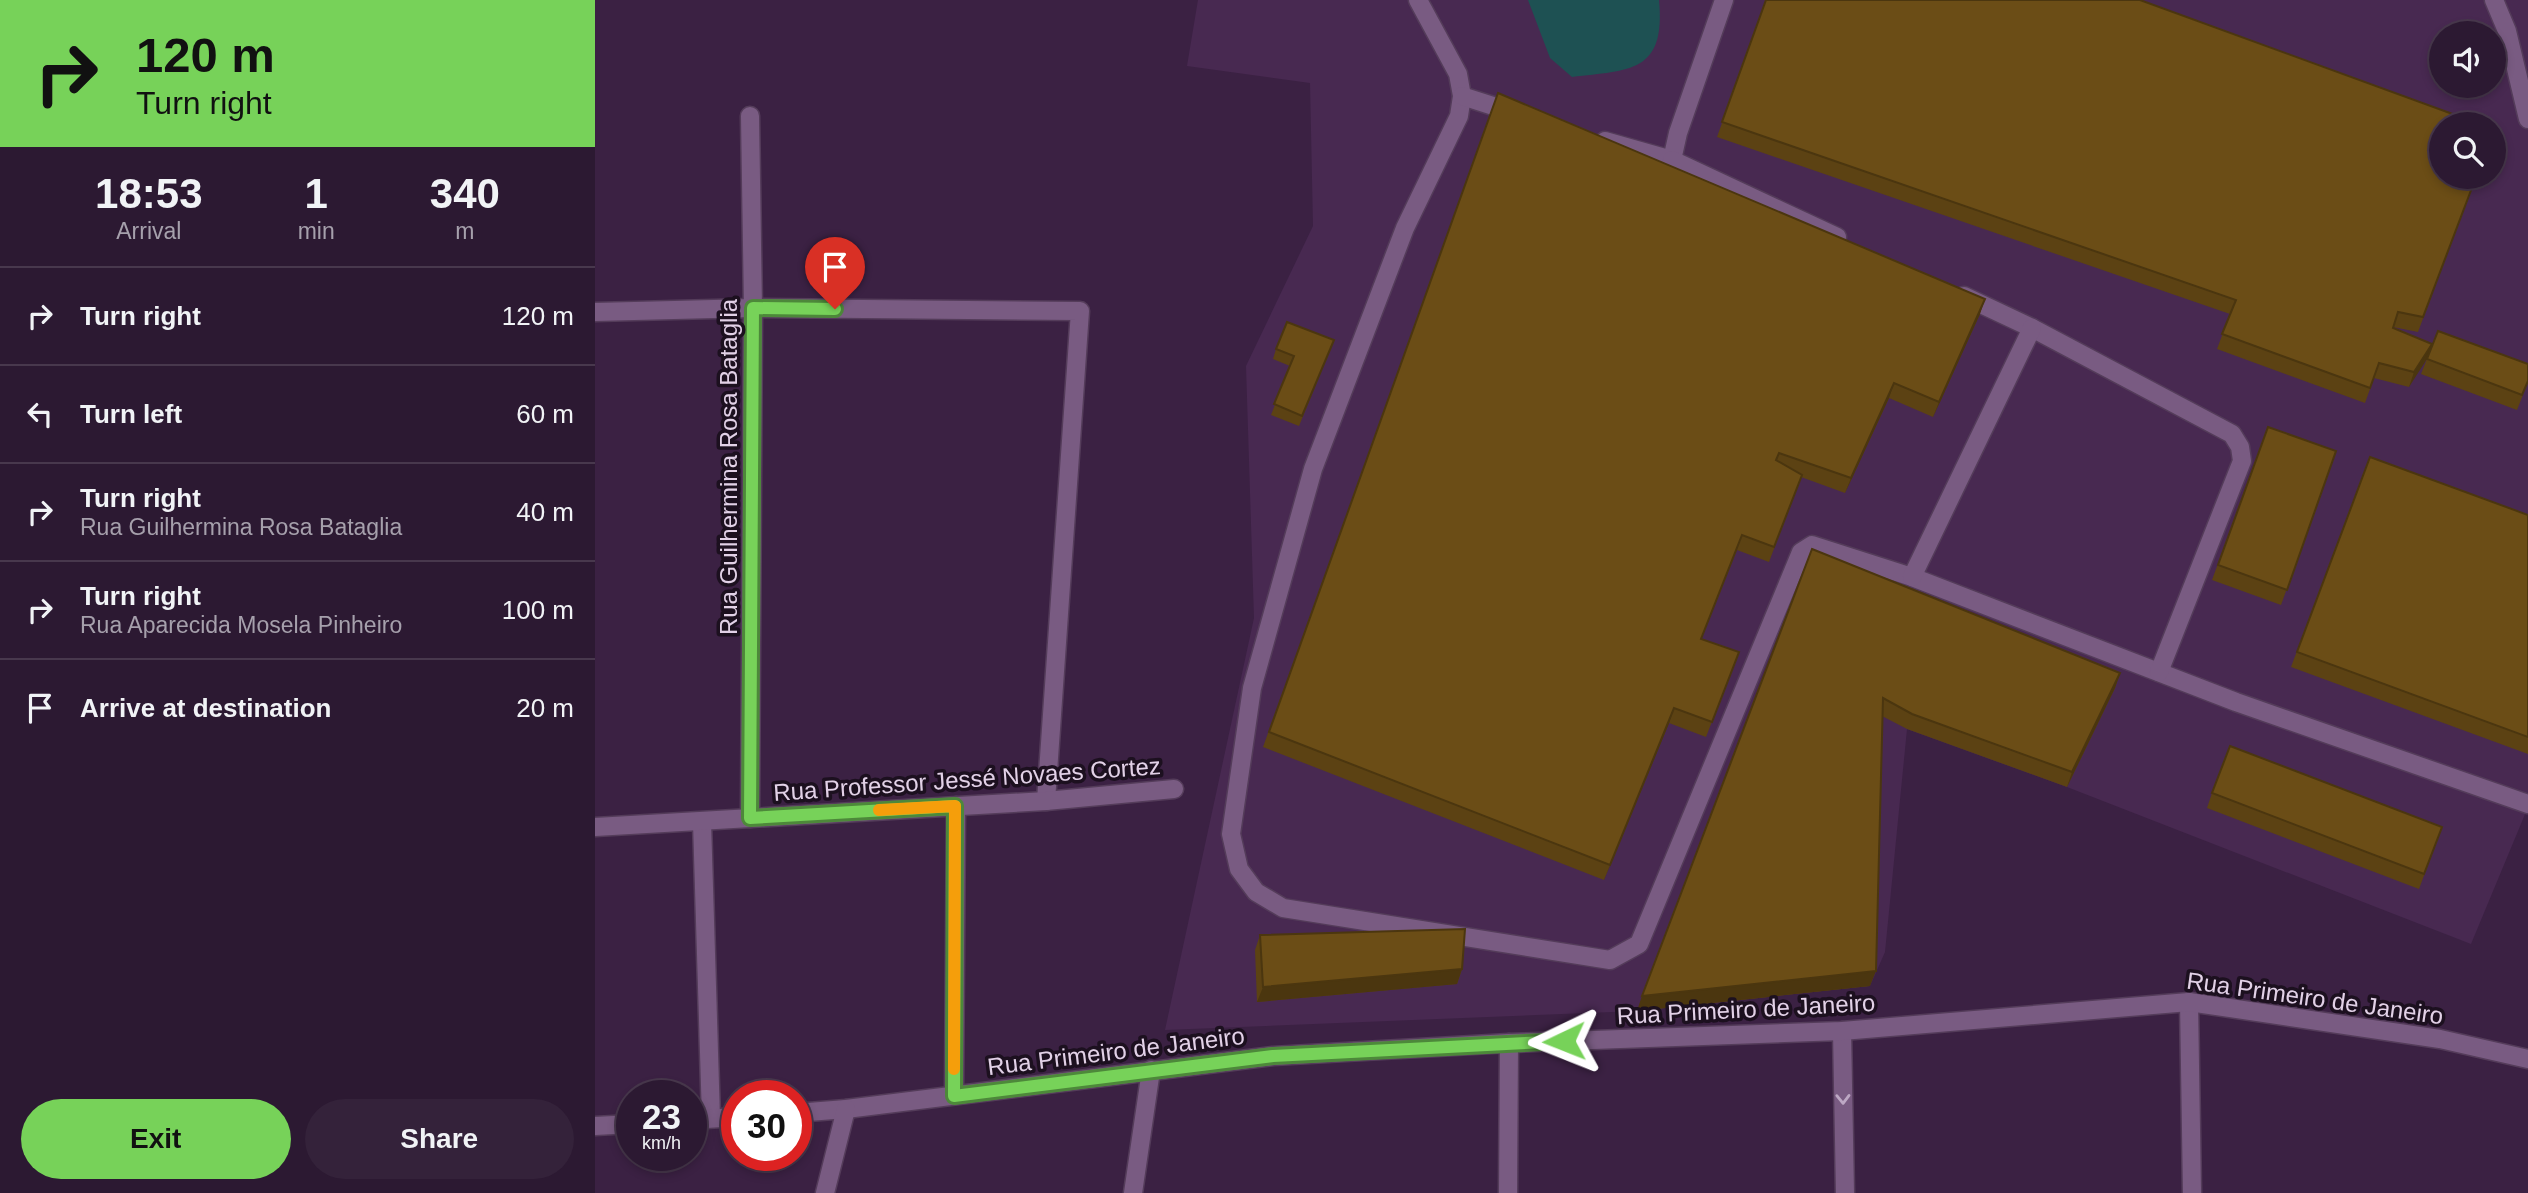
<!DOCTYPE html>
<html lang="en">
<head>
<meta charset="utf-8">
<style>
  body { margin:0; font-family:Arial,sans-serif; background:#34223a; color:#f1f3f6; height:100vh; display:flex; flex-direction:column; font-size:26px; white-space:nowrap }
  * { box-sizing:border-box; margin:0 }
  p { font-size:23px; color:#a6a0ac }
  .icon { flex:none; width:38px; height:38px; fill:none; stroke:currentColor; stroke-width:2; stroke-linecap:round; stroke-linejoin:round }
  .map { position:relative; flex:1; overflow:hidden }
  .drawer { display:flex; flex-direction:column; background:#2c1932; width:595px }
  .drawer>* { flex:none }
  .guide { background:#77d259; color:#111; overflow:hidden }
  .controls { position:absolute; left:1834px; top:21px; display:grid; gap:14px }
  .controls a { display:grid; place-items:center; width:77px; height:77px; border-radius:50%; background:#2c1932; box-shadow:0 4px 10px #0003,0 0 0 2px #48384d; font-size:35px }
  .speed { position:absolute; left:21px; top:1080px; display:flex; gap:14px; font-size:35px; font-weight:700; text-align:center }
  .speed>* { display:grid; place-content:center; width:91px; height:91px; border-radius:50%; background:#2c1932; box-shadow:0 4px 10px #0003,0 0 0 2px #48384d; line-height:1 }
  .speed small { font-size:18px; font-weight:400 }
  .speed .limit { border:10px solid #d22; background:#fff; color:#111 }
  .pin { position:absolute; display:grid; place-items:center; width:60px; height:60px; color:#fff; margin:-72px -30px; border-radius:50% 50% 50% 0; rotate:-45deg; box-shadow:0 0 7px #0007 }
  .pin .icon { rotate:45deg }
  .me { position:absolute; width:77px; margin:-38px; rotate:268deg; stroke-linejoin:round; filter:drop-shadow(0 0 5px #0008) }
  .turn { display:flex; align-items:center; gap:24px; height:147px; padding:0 21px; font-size:32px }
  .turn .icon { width:91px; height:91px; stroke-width:2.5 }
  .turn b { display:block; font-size:49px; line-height:60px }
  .eta { display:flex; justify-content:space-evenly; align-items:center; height:119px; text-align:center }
  .eta b { font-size:42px; font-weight:700; line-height:49px }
  .primary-button { display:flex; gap:14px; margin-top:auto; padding:14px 21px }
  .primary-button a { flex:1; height:80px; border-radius:42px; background:#77d259; color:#111; font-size:28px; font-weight:700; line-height:80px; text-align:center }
  .primary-button a+a { background:#34223a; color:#f1f3f6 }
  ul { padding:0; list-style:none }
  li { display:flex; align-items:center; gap:21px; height:98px; padding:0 21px; border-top:2px solid #48384d }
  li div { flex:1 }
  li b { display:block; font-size:26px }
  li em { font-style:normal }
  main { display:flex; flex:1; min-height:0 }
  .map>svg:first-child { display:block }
  .built { fill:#482951; fill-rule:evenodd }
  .water { fill:#1e5153 }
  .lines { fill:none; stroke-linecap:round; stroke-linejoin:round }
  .minor-casing { stroke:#543c5a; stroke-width:21 }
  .minor { stroke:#795b82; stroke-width:18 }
  .wall { fill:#5c4213 }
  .shaded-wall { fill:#4b360f }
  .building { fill:#6b4d16; stroke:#4b360f; stroke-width:2 }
  .oneway { stroke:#bda8c4 }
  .route-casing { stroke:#4d883a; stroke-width:18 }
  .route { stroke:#77d259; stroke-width:12 }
  .slow { stroke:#f59e0b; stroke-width:12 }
  .labels { text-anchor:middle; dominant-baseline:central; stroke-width:7; stroke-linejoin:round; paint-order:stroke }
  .street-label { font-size:24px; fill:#e2d1e7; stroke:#1c101f }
</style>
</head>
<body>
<main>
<section class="drawer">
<div class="guide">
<div class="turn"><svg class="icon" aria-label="right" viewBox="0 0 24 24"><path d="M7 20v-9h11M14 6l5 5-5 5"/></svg><div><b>120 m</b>Turn right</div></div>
</div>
<div class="eta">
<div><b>18:53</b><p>Arrival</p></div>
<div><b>1</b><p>min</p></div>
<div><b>340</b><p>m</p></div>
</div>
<ul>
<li><svg class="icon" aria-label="right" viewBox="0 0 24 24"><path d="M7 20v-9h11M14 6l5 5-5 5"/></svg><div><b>Turn right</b></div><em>120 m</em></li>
<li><svg class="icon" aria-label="left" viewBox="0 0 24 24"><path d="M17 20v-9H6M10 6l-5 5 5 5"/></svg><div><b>Turn left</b></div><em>60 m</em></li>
<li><svg class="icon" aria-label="right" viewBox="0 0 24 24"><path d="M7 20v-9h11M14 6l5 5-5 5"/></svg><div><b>Turn right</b><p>Rua Guilhermina Rosa Bataglia</p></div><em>40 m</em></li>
<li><svg class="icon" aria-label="right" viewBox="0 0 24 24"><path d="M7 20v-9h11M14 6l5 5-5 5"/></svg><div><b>Turn right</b><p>Rua Aparecida Mosela Pinheiro</p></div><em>100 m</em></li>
<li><svg class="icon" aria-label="arrive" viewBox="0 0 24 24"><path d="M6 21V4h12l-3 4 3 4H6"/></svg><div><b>Arrive at destination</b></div><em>20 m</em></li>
</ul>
<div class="primary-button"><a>Exit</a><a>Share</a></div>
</section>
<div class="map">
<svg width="1933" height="1193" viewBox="0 0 1933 1193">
  <rect width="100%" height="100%" fill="#3b2143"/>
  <path class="built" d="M603,0H1933V807L1876,944L1472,787L1312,729L1290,952L1275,986L1042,1011L570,1030L659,618L651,366L718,226L715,83L592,66ZM1846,33H1899V86H1846ZM1846,124H1899V177H1846Z"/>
  <path class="water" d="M933,0H1064C1071,73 1035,70 977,77L955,58Z"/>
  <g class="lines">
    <defs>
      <g id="minor">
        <polyline points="823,0 863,74 867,96 864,116 810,228 718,469 657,688 636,834 644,869 661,892 688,908 1015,960 1044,944 1206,552 1217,545 1317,577 1641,702 1933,804"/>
        <polyline points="1899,0 1912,31 1933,119"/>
        <polyline points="867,96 920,113"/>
        <polyline points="155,116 158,308 155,818"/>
        <polyline points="1010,141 1077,160 1083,133 1129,0"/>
        <polyline points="1077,160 1242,237"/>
        <polyline points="1369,296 1437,328 1637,434 1645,447 1647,461 1564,672"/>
        <polyline points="0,312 158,308 485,311 451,801"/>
        <polyline points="1317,577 1437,328"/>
        <polyline points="107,822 116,1118"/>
        <polyline points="0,827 451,801 579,789"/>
        <polyline points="1594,1002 1597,1193"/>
        <polyline points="1247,1031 1250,1193"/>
        <polyline points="359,1095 361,806"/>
        <polyline points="201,1113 251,1109 678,1056 914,1043 1247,1031 1594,1002 1845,1039 1933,1059"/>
        <polyline points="96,1120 142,1117"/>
        <polyline points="0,1126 37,1124"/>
        <polyline points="230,1193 251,1109"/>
        <polyline points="538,1193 556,1070"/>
        <polyline points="913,1193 914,1043"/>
      </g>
    </defs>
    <use href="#minor" class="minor-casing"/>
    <use href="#minor" class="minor"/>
  </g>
  <g class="wall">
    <polygon points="1171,0 1881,177 1823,332 1798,327 1798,328 1837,344 1814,387 1779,378 1770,403 1622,349 1635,314 1122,137"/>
    <polygon points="903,93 1385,314 1338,417 1294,398 1250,493 1206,477 1174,562 1142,550 1106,639 1144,652 1111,737 1074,723 1009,880 668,747"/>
    <polygon points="1843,331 1933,382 1922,410 1826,374"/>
    <polygon points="739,340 704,426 676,415 695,366 678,359 681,349"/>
    <polygon points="1673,427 1741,451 1686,605 1617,580"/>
    <polygon points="1775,457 1933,515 1933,754 1696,667"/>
    <polygon points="1217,549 1525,673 1520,688 1472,787 1312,729 1287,716 1275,986 1042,1011"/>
    <polygon points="1617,793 1847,827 1824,889 1612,808"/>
    <polygon points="665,935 867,969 862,984 662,1002 660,950"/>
  </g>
  <g class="shaded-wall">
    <polygon points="1390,299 1385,314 1338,417 1344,402"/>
    <polygon points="1837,344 1832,359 1814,387 1819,372"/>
    <polygon points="1299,383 1294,398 1250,493 1256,478"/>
    <polygon points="1525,673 1520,688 1472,787 1477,772"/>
    <polygon points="1079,708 1074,723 1009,880 1015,865"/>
    <polygon points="867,969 862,984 662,1002 668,987"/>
    <polygon points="1281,971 1275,986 1042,1011 1047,996"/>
  </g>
  <g class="building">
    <polygon points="1171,0 1545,0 1885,124 1846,124 1846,177 1881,177 1828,317 1803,312 1798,328 1837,344 1819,372 1784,363 1775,388 1627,334 1641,300 1127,122"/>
    <polygon points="903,93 1390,299 1344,402 1299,383 1256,478 1184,453 1181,460 1207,475 1179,547 1147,535 1106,639 1144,652 1117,722 1079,708 1015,865 674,732"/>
    <polygon points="692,322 739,340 707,416 679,404 699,356 681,349"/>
    <polygon points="1843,331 1933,364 1933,381 1927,395 1832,359"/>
    <polygon points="1673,427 1741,451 1692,590 1623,565"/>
    <polygon points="1775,457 1933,515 1933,737 1702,652"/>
    <polygon points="1217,549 1525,673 1477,772 1317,714 1288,698 1281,971 1047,996"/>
    <polygon points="1635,746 1847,827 1829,874 1617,793"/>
    <polygon points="870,929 867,969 668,987 665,935"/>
  </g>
  <defs><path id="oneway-chevron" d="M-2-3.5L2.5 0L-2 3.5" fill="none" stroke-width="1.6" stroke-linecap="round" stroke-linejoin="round" transform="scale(1.75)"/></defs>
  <use class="oneway" href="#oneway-chevron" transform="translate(1248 1099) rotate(89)"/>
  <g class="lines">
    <defs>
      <polyline id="route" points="240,309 158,308 155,818 360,806 359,1096 678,1056 969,1041"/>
    </defs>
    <use href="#route" class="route-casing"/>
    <use href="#route" class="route"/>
    <polyline class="slow" points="284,810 360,806 359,1069"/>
  </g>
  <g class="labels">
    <g class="street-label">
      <text transform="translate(133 467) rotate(-90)">Rua Guilhermina Rosa Bataglia</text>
      <text transform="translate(372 779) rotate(-4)">Rua Professor Jessé Novaes Cortez</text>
      <text transform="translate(1720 998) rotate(8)">Rua Primeiro de Janeiro</text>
      <text transform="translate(1151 1009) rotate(-3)">Rua Primeiro de Janeiro</text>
      <text transform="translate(521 1051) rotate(-7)">Rua Primeiro de Janeiro</text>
    </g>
  </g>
</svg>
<div class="controls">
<a><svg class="icon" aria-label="sound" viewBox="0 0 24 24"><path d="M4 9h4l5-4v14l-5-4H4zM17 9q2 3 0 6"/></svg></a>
<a><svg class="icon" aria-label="search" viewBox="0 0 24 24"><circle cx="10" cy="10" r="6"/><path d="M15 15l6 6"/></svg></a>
</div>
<div class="speed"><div>23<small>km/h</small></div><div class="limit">30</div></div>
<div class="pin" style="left:240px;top:309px;background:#d93025"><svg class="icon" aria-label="arrive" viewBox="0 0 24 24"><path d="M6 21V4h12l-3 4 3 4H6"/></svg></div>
<svg class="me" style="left:969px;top:1041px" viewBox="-20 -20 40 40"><path d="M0-17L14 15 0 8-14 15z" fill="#77d259" stroke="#fff" stroke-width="4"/></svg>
</div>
</main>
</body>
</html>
